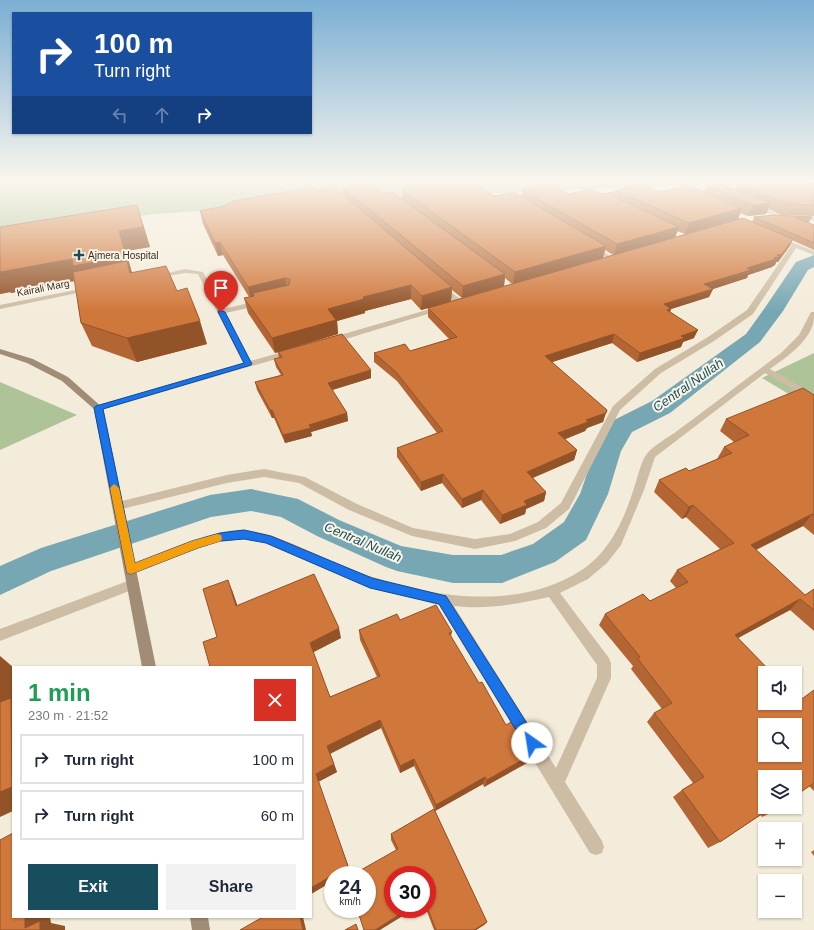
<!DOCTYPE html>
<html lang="en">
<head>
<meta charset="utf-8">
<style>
  body { margin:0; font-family:Arial,sans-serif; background:#f2f2f3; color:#1f2937; height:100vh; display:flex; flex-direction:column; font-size:15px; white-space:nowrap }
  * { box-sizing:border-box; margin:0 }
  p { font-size:13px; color:#747a83 }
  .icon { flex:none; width:22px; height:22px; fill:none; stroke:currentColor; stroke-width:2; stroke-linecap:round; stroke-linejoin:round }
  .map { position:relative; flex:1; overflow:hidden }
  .panel { position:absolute; left:12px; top:666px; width:300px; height:252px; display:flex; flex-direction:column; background:#fff; border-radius:0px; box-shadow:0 1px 3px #0004 }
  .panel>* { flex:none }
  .top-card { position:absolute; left:12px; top:12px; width:300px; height:122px; border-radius:0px; box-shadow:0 1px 3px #0004; background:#1a4fa0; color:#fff; overflow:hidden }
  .controls { position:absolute; left:758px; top:666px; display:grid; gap:8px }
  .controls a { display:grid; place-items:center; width:44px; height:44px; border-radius:0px; background:#fff; box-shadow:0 1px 3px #0004; font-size:20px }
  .speed { position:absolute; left:324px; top:866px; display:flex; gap:8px; font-size:20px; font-weight:700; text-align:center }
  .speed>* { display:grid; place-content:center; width:52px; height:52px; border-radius:50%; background:#fff; box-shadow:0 1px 3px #0004; line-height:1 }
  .speed small { font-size:10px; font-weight:400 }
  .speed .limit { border:6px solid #d22; background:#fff; color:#111 }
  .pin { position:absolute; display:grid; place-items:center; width:34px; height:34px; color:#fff; margin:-41px -17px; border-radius:50% 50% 50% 0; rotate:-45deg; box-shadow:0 0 4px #0007 }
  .pin .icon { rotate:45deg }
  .me { position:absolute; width:44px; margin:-22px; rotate:328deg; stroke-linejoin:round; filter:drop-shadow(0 0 3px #0008) }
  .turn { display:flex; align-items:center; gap:14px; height:84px; padding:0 16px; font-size:18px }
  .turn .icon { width:52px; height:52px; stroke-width:2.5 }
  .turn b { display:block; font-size:28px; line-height:34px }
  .lanes { display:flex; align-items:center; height:38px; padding:0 16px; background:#0003; justify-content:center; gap:20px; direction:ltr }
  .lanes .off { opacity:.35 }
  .round { display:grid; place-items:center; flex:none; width:42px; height:42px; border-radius:0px; background:#f2f2f3 }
  .overview { display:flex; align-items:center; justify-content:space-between; height:68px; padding:0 16px }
  h1 { font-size:24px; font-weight:600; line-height:30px; color:#1e9e55 }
  .cta { display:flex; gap:8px; margin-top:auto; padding:8px 16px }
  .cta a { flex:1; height:46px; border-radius:0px; background:#184d5d; color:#fff; font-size:16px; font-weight:600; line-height:46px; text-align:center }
  .cta a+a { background:#f2f2f3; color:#1f2937 }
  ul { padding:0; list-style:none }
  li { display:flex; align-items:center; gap:12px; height:50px; margin:0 8px 6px; padding:0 8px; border:2px solid #e0e1e3; border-radius:0px }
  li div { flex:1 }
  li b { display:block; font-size:15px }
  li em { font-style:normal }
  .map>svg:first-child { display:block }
  .green { fill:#aec498 }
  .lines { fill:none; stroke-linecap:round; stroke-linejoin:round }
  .canal { fill:#76a7b3; fill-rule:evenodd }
  .service { fill:#cdbda5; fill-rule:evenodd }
  .minor { fill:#cdbda5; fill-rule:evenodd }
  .secondary { fill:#a18c76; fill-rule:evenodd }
  .wall { fill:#b36633; fill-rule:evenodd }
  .shaded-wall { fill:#925329 }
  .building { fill:#d0773b; stroke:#925329; fill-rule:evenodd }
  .route { fill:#1a73e8; stroke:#114b97 }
  .slow { fill:#f59e0b }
  .poi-dot { fill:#184d5d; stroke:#fbf5e6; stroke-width:1.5 }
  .labels { text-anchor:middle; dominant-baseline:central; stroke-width:4; stroke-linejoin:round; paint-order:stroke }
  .far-poi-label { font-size:10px; fill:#382f27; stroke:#fbf5e6; text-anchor:start }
  .far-street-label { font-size:10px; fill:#382f27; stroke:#fbf5e6 }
  .water-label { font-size:13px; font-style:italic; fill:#184d5d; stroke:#fbf5e6 }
</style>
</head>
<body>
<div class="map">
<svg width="814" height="930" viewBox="0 0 814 930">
  <rect width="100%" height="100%" fill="#f4ecda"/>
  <g class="green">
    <polygon points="0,182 780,182 339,199 146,215 0,241"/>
    <polygon points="814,353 814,409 762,378"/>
    <polygon points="0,382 77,415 0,450"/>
  </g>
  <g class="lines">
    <polygon class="canal" points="814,255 814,267 808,270 783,311 760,342 670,413 632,432 621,451 608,494 586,540 555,562 502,583 453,583 397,571 386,567 317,536 281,517 251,511 211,517 51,571 0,595 0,566 41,548 210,495 251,489 298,499 339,520 401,546 453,555 501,555 533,544 564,522 580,494 595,451 614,420 652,401 746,334 764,309 796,262"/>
    <g class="service">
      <polygon points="442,285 463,301 463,305 457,305 440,288 440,286"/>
      <polygon points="258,301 262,303 261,305 221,314 217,312 218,310"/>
      <polygon points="133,579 137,580 139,584 137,588 0,641 0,629"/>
    </g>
    <g class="minor">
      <polygon points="755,204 783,216 784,217 779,218 753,207 753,205"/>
      <polygon points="798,215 814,217 814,221 796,218 796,216"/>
      <polygon points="789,241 814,251 814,255 796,248 753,314 714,341 661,373 620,410 569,509 546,528 515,541 475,549 412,536 349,510 299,483 264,477 227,483 118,510 114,509 113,506 114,503 118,502 227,475 264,469 305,477 357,504 413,528 475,539 510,534 538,522 561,503 613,406 655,369 708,337 747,310 791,246 786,243"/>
      <polygon points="590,246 594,246 616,259 611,260 590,248"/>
      <polygon points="185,269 203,272 250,361 290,350 294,352 293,354 101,410 95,410 93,408 95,406 243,363 198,274 185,273 157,278 154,276"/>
      <polygon points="90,287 92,288 92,290 0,309 0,305"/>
      <polygon points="437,307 440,307 444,309 336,342 333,342 329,340 330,338"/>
      <path d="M811,312H814C814,316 814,321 813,324C807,344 785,358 770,369L814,394V401L765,373L655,457L644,490L621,545L607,563L588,579L560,593L609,658L611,663V678L565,782L602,841L604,847L602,853L596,855L590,853L439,605L370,588L265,543L245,539L220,542L198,548L131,575L127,574L125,570L127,566C157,555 215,527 246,530C276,533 314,554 341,565C412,595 511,615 580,571C609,553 624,520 634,488C638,477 640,464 646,455C651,447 669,437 677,431C712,405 746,379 781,353L799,335ZM549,597L597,665V678L556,768L454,606C487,610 517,604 549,597Z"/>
    </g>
    <g class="secondary">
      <polygon points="0,349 33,359 68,377 103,408 156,667 142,667 94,409 62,381 27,363 0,354"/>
      <polygon points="190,917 208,917 210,930 192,930"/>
    </g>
  </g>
  <g class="wall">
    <path d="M808,182H814V216L781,215L769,209L766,214L748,216L740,213L738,219L752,222L754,217H812L809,222H807L814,225V250L792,240L789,247L778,262H776L775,265L773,266L772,267L748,275L747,278L713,289L709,297L671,309L670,312L694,338L683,342L681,347L637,362L612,343L552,362L604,419L603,422L587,428L585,431L565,439L577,450L574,460L533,478L546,492L544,501L526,509L525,514L500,524L481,500L462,508L442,483L421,491L397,457V448L437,433L397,381L374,362V353L410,351L449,339L428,317V308L421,310L411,299L365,311V313L337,321L338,334L275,353L248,313L244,298L249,297L223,255L218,256L203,224L200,211L316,190L342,194V187L382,193L402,198V190L494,196H521L522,190L569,194H603L613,196L615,191L660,192H704L706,186L735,189L738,184H808ZM677,231L685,234L675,237ZM605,250L613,255L603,258ZM505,278L512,284L504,286ZM452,290L462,298L451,301Z"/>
    <polygon points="143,224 150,247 126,251 132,273 177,291 207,344 137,362 92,346 81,323 75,281 11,293 10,292 0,294 0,227"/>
    <polygon points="278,352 371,378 332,390 347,413 348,421 311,432 312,436 285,443 274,418 272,418 257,390 255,382 281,375 276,367 274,359 279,358"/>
    <polygon points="814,395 814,535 803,526 756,550 805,595 814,589 814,631 790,610 738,638 799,701 814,690 814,791 809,786 775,811 762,817 761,815 720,842 708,848 673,797 682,790 693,783 647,722 654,713 662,709 631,669 633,666 599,625 605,614 650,601 676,588 670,581 677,570 720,549 686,517 682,519 654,492 659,480 689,471 717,459 724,447 734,442 720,431 726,419"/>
    <polygon points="232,590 237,605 341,638 313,652 330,697 377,677 360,640 359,630 400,620 452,632 451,637 527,763 484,787 483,784 435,811 487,922 484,925 476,930 434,930 426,909 427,909 427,875 396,850 391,840 391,834 434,809 414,766 400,773 381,728 330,753 337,772 318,782 350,871 311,894 311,667 217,637"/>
    <polygon points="814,850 814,856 811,852"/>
  </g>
  <g class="shaded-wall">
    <polygon points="771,203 766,214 748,216 753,205"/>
    <polygon points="137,205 150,247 126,251 133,277 79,280 11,293 10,292 0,294 0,272 72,259 119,231"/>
    <polygon points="742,208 738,220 685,234 689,223"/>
    <polygon points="679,227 675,238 614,255 617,244"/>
    <polygon points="793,239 789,247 778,262 776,262 775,265 773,266 772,267 748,275 747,278 713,289 709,297 671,309 668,318 664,304 704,284 747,268 777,255"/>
    <polygon points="220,242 223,255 218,256 215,243"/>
    <polygon points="606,246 603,258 513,284 515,272"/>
    <polygon points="505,274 504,286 462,298 463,286"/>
    <polygon points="285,278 288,293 254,296 253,293 254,300 252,301 248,287"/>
    <polygon points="411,285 411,299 365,311 365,313 337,321 338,334 275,353 272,338 328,309 363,297"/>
    <polygon points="452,287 451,302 421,310 422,296"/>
    <polygon points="200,321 207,344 137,362 127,338"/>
    <polygon points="698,330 694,338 683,342 681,347 637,362 640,353 681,336"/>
    <polygon points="614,334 612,343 543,365 545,356"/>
    <polygon points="371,370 371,378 329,391 328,383"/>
    <polygon points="270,410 272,410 274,418 272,418"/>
    <polygon points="607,410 603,422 587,428 585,431 556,443 558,433"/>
    <polygon points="347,413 348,421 311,432 312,436 285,443 283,435 309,425"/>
    <polygon points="577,450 574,460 525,481 527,472"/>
    <polygon points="443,474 442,483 421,491 421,482"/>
    <polygon points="483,490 481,500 462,508 462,499"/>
    <polygon points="546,492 544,501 526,509 525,514 500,524 502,515 524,501"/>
    <polygon points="693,505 686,517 682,519 689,507"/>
    <polygon points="812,514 803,526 743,556 751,545"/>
    <polygon points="228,580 232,590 241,616 236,606"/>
    <polygon points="800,599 790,610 725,645 735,635"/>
    <polygon points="339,628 341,638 312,653 310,643"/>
    <polygon points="0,656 13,667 13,811 0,817"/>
    <polygon points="380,720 381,728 330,754 327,746"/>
    <polygon points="531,755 527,763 484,787 487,780"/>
    <polygon points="414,759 414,766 400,773 400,766"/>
    <polygon points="334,764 337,772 318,782 350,871 343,875 333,875 333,881 311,894 316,774"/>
    <polygon points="485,777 483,784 435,811 436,805"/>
    <polygon points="408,909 414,909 380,930 375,930"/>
    <polygon points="25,917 50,917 51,923 65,926 65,930 35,930 25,928"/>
    <polygon points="300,917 303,917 306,930 303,930"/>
    <polygon points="487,922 484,925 476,930 474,930"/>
  </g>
  <g class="building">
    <polygon points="369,182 382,193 392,192 505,274 463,286 342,187"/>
    <polygon points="441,182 472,182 494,196 514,192 606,246 515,272 402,190"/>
    <polygon points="753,182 805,182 814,187 814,205 786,204 738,184"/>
    <polygon points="549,184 569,194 591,189 603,194 613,192 613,196 679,227 617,244 522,190"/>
    <polygon points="641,184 660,192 687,186 695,188 742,208 689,223 618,191 615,191"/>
    <polygon points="714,184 724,185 771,203 753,205 706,186"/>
    <polygon points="313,187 316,190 334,187 452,287 422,296 411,285 363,297 364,299 328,309 336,320 272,338 244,298 254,296 253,293 289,285 290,279 285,278 248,287 220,242 215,243 200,211 225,206 233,201"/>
    <polygon points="137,205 143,227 119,231 126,256 73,266 72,259 0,272 0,227"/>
    <polygon points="774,215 812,217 796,218 814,225 814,243 754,217"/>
    <polygon points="743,218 793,239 782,254 777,255 779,257 774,258 776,259 747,268 751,270 704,284 713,289 664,304 671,309 667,310 698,330 681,336 685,338 640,353 614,334 545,356 607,410 606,413 586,420 588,422 558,433 577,450 527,472 546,492 524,501 527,505 502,515 483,490 462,499 443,474 421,482 397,448 443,431 396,372 374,353 405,344 410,351 457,337 428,308"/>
    <polygon points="127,261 130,273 166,266 177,291 187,288 200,321 127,338 81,323 73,272"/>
    <polygon points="342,334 371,370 328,383 347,413 309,425 311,428 283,435 272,410 270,410 255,382 283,375 274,359 282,357 278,352"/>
    <path d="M803,388L814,395V515L812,514L751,545L805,595L814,589V610L800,599L735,635L772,673H765V703H795V697L799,701L814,690V783L795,796V777H765V807H780L775,811L772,807L720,842L682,790L704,777L654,713L672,703L638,659L640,657L605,614L643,594L650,601L688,582L677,570L734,543L693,505L689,507L659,480L686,468L689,471L732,453L724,447L749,435L726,419ZM765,725H795V755H765Z"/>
    <polygon points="314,574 339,628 310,643 330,697 380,676 359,630 397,614 400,620 436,605 452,632 449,633 479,683 482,682 506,725 511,722 531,755 487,780 485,777 436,805 414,759 400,766 380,720 327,746 334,764 316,774 348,866 311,888 311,667 210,667 203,642 217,637 203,589 228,580 236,606"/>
    <polygon points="11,698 12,787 0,792 0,702"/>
    <polygon points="434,809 487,922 474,930 436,930 427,907 427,875 393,875 393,909 408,909 375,930 364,930 357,909 367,909 367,875 352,875 398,849 391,834"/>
    <polygon points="13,833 13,917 25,917 25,928 40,921 40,930 0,930 0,840"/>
    <polygon points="261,917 300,917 303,930 240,930 261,918"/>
    <polygon points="356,924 358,930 345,930"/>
  </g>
  <linearGradient id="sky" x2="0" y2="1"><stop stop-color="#7aafd3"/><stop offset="0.58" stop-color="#faf6ee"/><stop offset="1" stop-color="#faf6ee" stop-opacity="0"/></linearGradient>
  <rect width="814" height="312" fill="url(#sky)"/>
  <polygon class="route" points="219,310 225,312 252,364 251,365 103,409 135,563 192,541 220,533 244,530 271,536 372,578 446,596 537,739 539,743 537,748 532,750 527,748 439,604 370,588 266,543 244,539 220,541 198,548 131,574 127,573 94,408 96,406 244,363 218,312"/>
  <polygon class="slow" points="114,484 119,488 135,563 192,541 217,534 221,535 222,538 221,541 198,548 134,573 131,574 127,573 110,488"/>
  <path class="poi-dot" d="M77 249h4v4h4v4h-4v4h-4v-4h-4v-4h4z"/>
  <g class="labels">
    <g class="far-poi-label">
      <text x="88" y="255">Ajmera Hospital</text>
    </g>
    <g class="far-street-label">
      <text transform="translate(43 288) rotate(-11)">Kairali Marg</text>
    </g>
    <g class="water-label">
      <text transform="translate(688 385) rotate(-35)">Central Nullah</text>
      <text transform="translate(363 542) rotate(23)">Central Nullah</text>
    </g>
  </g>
</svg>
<div class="controls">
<a><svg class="icon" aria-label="sound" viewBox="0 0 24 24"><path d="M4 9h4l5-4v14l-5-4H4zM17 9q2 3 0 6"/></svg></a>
<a><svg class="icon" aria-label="search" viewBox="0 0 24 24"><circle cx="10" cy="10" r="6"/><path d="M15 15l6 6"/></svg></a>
<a><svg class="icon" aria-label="layers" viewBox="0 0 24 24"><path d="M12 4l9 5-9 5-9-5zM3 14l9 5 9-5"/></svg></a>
<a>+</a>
<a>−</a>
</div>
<div class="speed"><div>24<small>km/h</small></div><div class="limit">30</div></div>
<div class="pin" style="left:221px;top:312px;background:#d93025"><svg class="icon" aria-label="arrive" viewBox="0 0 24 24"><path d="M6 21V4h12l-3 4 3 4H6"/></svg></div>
<svg class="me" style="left:532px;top:743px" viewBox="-20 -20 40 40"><circle r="19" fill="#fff"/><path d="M0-13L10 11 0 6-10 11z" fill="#1a73e8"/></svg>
<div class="top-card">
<div class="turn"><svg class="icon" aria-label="right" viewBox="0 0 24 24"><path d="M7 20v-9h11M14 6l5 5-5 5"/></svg><div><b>100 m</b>Turn right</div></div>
<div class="lanes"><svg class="icon off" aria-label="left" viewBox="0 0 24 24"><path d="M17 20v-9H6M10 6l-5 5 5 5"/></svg><svg class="icon off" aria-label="ahead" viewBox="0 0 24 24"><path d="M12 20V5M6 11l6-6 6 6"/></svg><svg class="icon" aria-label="right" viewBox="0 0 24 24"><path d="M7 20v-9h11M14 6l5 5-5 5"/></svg></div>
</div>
<section class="panel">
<div class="overview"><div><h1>1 min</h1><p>230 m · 21:52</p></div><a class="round" style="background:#d93025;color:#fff"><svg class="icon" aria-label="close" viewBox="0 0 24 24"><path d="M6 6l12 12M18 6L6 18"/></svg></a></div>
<ul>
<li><svg class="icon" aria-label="right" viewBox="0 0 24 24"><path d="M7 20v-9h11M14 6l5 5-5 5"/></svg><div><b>Turn right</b></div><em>100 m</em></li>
<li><svg class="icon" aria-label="right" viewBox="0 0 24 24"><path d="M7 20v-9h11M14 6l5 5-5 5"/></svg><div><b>Turn right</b></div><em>60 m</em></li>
</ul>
<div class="cta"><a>Exit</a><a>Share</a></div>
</section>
</div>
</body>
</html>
